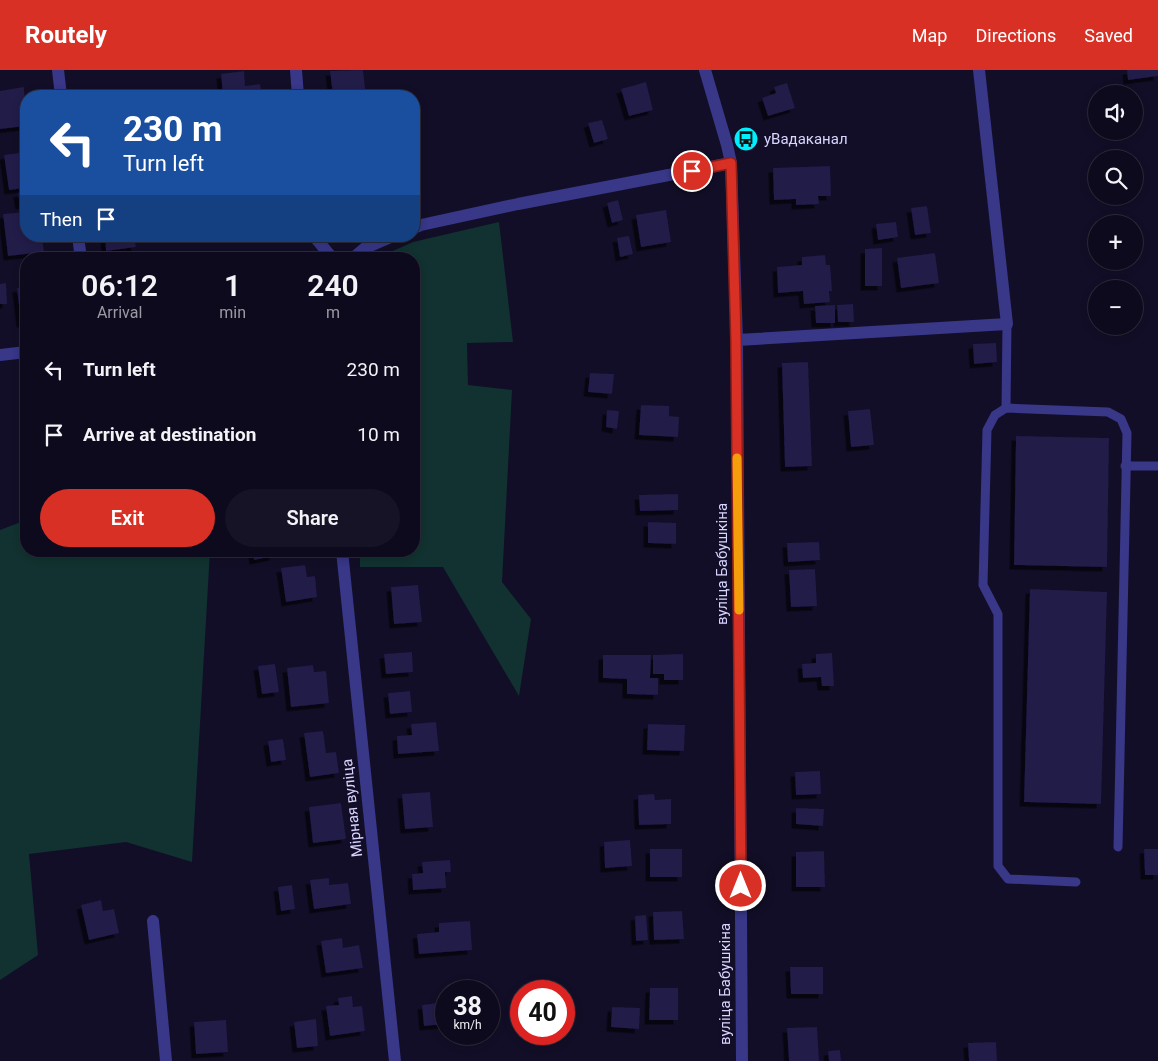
<!DOCTYPE html>
<html lang="en">
<head>
<meta charset="utf-8">
<style>
  body { margin:0; font-family:Roboto,sans-serif; background:#171326; color:#f1f3f6; height:100vh; display:flex; flex-direction:column; font-size:19px; white-space:nowrap }
  * { box-sizing:border-box; margin:0 }
  p { font-size:16px; color:#9b9aa4 }
  .icon { flex:none; width:28px; height:28px; fill:none; stroke:currentColor; stroke-width:2; stroke-linecap:round; stroke-linejoin:round }
  .map { position:relative; flex:1; overflow:hidden }
  .sheet { position:absolute; left:20px; top:182px; width:400px; height:305px; display:flex; flex-direction:column; background:#0e0a1d; border-radius:20px; box-shadow:0 2px 8px #0003,0 0 0 1px #2e2b3b }
  .sheet>* { flex:none }
  .top-card { position:absolute; left:20px; top:20px; width:400px; height:152px; border-radius:20px; box-shadow:0 2px 8px #0003,0 0 0 1px #2e2b3b; background:#1a4fa0; color:#fff; overflow:hidden }
  .fabs { position:absolute; left:1088px; top:15px; display:grid; gap:10px }
  .fabs a { display:grid; place-items:center; width:55px; height:55px; border-radius:50%; background:#0e0a1d; box-shadow:0 2px 8px #0003,0 0 0 1px #2e2b3b; font-size:25px }
  .speed { position:absolute; left:435px; top:910px; display:flex; gap:10px; font-size:25px; font-weight:700; text-align:center }
  .speed>* { display:grid; place-content:center; width:65px; height:65px; border-radius:50%; background:#0e0a1d; box-shadow:0 2px 8px #0003,0 0 0 1px #2e2b3b; line-height:1 }
  .speed small { font-size:12px; font-weight:400 }
  .speed .limit { border:8px solid #d22; background:#fff; color:#111 }
  .pin { position:absolute; display:grid; place-items:center; width:42px; height:42px; color:#fff; margin:-21px; border:2px solid #fff; border-radius:50%; box-shadow:0 1px 5px #0007 }
  .me { position:absolute; width:55px; margin:-28px; rotate:0deg; stroke-linejoin:round; filter:drop-shadow(0 0 4px #0008) }
  .turn { display:flex; align-items:center; gap:18px; height:105px; padding:0 20px; font-size:22px }
  .turn .icon { width:65px; height:65px; stroke-width:2.5 }
  .turn b { display:block; font-size:35px; line-height:42px }
  .then { display:flex; align-items:center; height:48px; padding:0 20px; background:#0003; gap:10px; font-size:19px }
  .eta { display:flex; justify-content:space-evenly; align-items:center; height:85px; text-align:center }
  .eta b { font-size:30px; font-weight:600; line-height:35px }
  .button { display:flex; gap:10px; margin-top:auto; padding:10px 20px }
  .button a { flex:1; height:58px; border-radius:30px; background:#d93025; color:#fff; font-size:20px; font-weight:600; line-height:58px; text-align:center }
  .button a+a { background:#171326; color:#f1f3f6 }
  ul { padding:0; list-style:none }
  li { display:flex; align-items:center; gap:15px; height:65px; padding:0 20px }
  li div { flex:1 }
  li b { display:block; font-size:19px }
  li em { font-style:normal }
  header { display:flex; align-items:center; gap:30px; box-sizing:border-box; height:70px; padding:0 25px; background:#d93025; color:#fff }
  header strong { font-size:24px }
  nav { display:flex; gap:28px; margin-inline-start:auto; font-size:18px }
  .map>svg:first-child { display:block }
  .green { fill:#113230 }
  .building { fill:#221a49; filter:url(#shadow) }
  .lines { fill:none; stroke-linecap:round; stroke-linejoin:round }
  .service { stroke:#383788; stroke-width:9 }
  .minor { stroke:#383788; stroke-width:12 }
  .tertiary { stroke:#383788; stroke-width:12 }
  .route-casing { stroke:#8d1f18; stroke-width:12 }
  .route { stroke:#d93025; stroke-width:9 }
  .slow { stroke:#f59e0b; stroke-width:9 }
  .labels { text-anchor:middle; dominant-baseline:central; stroke-width:4.5; stroke-linejoin:round; paint-order:stroke }
  .poi-label { font-size:15px; fill:#d8d5ff; stroke:#120e27; text-anchor:start }
  .street-label { font-size:15px; fill:#d8d5ff; stroke:#120e27 }
</style>
</head>
<body>
<header>
<strong>Routely</strong>
<nav><a>Map</a><a>Directions</a><a>Saved</a></nav>
</header>
<div class="map">
<svg width="1158" height="991" viewBox="0 0 1158 991">
  <defs>
    <filter id="shadow"><feDropShadow dx="-4.5" dy="4.5" stdDeviation="0" flood-color="#0009"/></filter>
  </defs>
  <rect width="100%" height="100%" fill="#120e27"/>
  <g class="green">
    <polygon points="499,152 513,272 467,273 468,315 512,320 502,512 531,549 519,626 443,497 360,497 360,481 414,481 414,189 375,189 413,172"/>
    <polygon points="26,450 26,481 210,481 192,792 126,772 29,784 38,885 0,910 0,460"/>
  </g>
  <g class="building">
    <polygon points="363,0 366,26 333,26 330,1"/>
    <polygon points="1127,0 1158,0 1158,6 1128,10"/>
    <polygon points="244,1 245,16 260,14 262,26 223,26 221,4"/>
    <polygon points="646,12 653,40 629,46 621,19"/>
    <polygon points="787,13 795,38 768,46 762,28 776,23 774,17"/>
    <polygon points="24,17 26,56 0,59 0,21"/>
    <polygon points="123,19 124,26 87,26 87,24"/>
    <polygon points="149,20 150,26 132,26 131,21"/>
    <polygon points="602,50 608,69 594,73 588,53"/>
    <polygon points="26,82 26,118 9,120 4,85"/>
    <polygon points="830,96 831,126 818,126 819,134 796,135 796,129 774,130 773,98"/>
    <polygon points="26,121 26,134 20,135 18,123"/>
    <polygon points="618,130 623,150 612,153 607,133"/>
    <polygon points="927,136 931,163 915,165 911,138"/>
    <polygon points="666,140 671,172 641,177 636,145"/>
    <polygon points="26,142 26,166 42,166 44,182 8,186 3,144"/>
    <polygon points="896,152 898,167 878,170 876,154"/>
    <polygon points="105,166 134,166 136,177 106,181"/>
    <polygon points="629,166 633,184 620,187 617,168"/>
    <polygon points="882,178 882,216 865,216 865,179"/>
    <polygon points="935,183 939,213 901,218 897,188"/>
    <polygon points="825,185 826,195 830,195 832,221 829,221 830,232 804,234 803,221 778,223 777,197 802,195 802,187"/>
    <polygon points="6,213 7,234 0,234 0,214"/>
    <polygon points="26,217 26,252 21,253 17,218"/>
    <polygon points="853,234 854,252 838,252 837,235"/>
    <polygon points="835,235 835,253 816,253 815,236"/>
    <polygon points="996,273 997,292 974,294 973,274"/>
    <polygon points="808,292 812,396 785,397 782,293"/>
    <polygon points="590,303 614,304 612,324 588,322"/>
    <polygon points="641,335 669,336 669,346 679,347 678,367 639,365"/>
    <polygon points="870,339 874,375 851,377 848,341"/>
    <polygon points="607,340 619,341 617,359 606,357"/>
    <polygon points="1016,366 1109,368 1107,497 1014,495"/>
    <polygon points="678,424 678,440 640,441 639,425"/>
    <polygon points="648,452 676,453 676,474 648,473"/>
    <polygon points="819,472 820,490 788,492 787,473"/>
    <polygon points="253,481 273,481 274,486 254,490"/>
    <polygon points="305,495 307,507 315,506 317,527 286,532 281,498"/>
    <polygon points="815,499 817,536 791,537 789,500"/>
    <polygon points="418,515 422,552 394,554 391,517"/>
    <polygon points="1030,519 1107,522 1101,734 1024,732"/>
    <polygon points="412,582 413,602 386,604 384,584"/>
    <polygon points="832,583 834,616 822,616 821,607 803,608 802,594 816,593 816,584"/>
    <polygon points="683,584 683,610 664,610 664,604 653,604 653,585"/>
    <polygon points="603,585 651,585 650,608 658,608 658,625 627,624 627,609 603,608"/>
    <polygon points="275,594 279,622 262,624 258,596"/>
    <polygon points="313,595 314,602 326,601 329,633 291,637 287,598"/>
    <polygon points="410,621 412,642 390,644 388,623"/>
    <polygon points="436,652 439,681 398,684 397,666 412,665 411,654"/>
    <polygon points="648,654 685,655 684,681 647,680"/>
    <polygon points="323,661 326,683 336,682 339,703 310,707 304,663"/>
    <polygon points="283,669 286,690 271,692 268,671"/>
    <polygon points="820,701 821,724 796,725 795,702"/>
    <polygon points="430,722 433,757 405,759 402,724"/>
    <polygon points="654,724 655,730 671,729 671,754 639,755 638,725"/>
    <polygon points="341,733 346,769 313,773 309,737"/>
    <polygon points="796,738 824,739 823,756 796,754"/>
    <polygon points="630,770 632,796 605,798 604,772"/>
    <rect x="650" y="779" width="32" height="28"/>
    <polygon points="1144,779 1158,779 1158,805 1145,805"/>
    <polygon points="824,781 825,817 796,817 796,782"/>
    <polygon points="450,790 451,802 445,802 446,818 413,820 412,804 423,803 422,792"/>
    <polygon points="329,808 329,815 348,813 351,834 314,839 310,810"/>
    <polygon points="292,815 295,839 281,841 278,817"/>
    <polygon points="101,830 103,841 114,839 119,863 89,870 81,835"/>
    <polygon points="682,841 684,869 654,870 653,842"/>
    <polygon points="646,845 648,870 636,871 635,846"/>
    <polygon points="470,851 472,880 419,884 417,864 439,862 439,853"/>
    <polygon points="342,868 343,878 359,875 363,898 326,903 321,871"/>
    <polygon points="790,897 823,897 823,924 791,924"/>
    <polygon points="650,918 678,918 678,950 649,950"/>
    <polygon points="352,926 353,937 362,936 365,961 330,966 326,936 339,935 338,928"/>
    <polygon points="446,932 446,954 424,956 422,935"/>
    <polygon points="612,937 640,938 639,959 611,957"/>
    <polygon points="316,949 318,976 297,978 294,952"/>
    <polygon points="226,950 228,982 196,984 194,952"/>
    <polygon points="817,957 819,991 789,991 787,958"/>
    <polygon points="996,972 997,991 969,991 968,973"/>
    <polygon points="840,980 841,991 829,991 828,981"/>
  </g>
  <g class="lines">
    <g class="service">
      <polyline points="1006,338 1007,254"/>
      <polyline points="1125,396 1158,396"/>
      <polyline points="1076,812 1008,809 998,796 998,544 983,515 987,360 995,345 1006,338 1108,342 1121,349 1127,363 1118,777"/>
    </g>
    <g class="minor">
      <polyline points="58,0 61,26"/>
      <polyline points="296,0 298,26"/>
      <polyline points="414,158 421,155 518,134 731,93"/>
      <polyline points="78,166 81,189"/>
      <polyline points="314,166 333,189"/>
      <polyline points="352,189 365,178 393,166"/>
      <polyline points="737,270 1007,254 979,0"/>
      <polyline points="0,285 26,282"/>
      <polyline points="342,481 395,991"/>
      <polyline points="153,851 166,991"/>
    </g>
    <polyline class="tertiary" points="705,0 727,75 731,93 737,270 742,991"/>
  </g>
  <g class="lines">
    <defs>
      <polyline id="route" points="692,101 731,93 736,270 741,816"/>
    </defs>
    <use href="#route" class="route-casing"/>
    <use href="#route" class="route"/>
    <polyline class="slow" points="737,388 739,540"/>
  </g>
  <defs>
    <symbol id="bus-disc" viewBox="-11 -11 22 22"><circle r="9.5" fill="#01eeff" stroke="#120e27"/><path d="M-5-6H5V4H4V6H2V4H-2V6H-4V4H-5ZM-3.5-4V0h7V-4ZM-3.5 1.2v1.5H-2V1.2ZM2 1.2v1.5H3.5V1.2Z" fill="#111"/></symbol>
  </defs>
  <g fill-rule="evenodd">
    <use href="#bus-disc" x="732" y="55" width="28" height="28"/>
  </g>
  <g class="labels">
    <g class="poi-label">
      <text x="764" y="69">уВадаканал</text>
    </g>
    <g class="street-label">
      <text transform="translate(722 494) rotate(-90)">вуліца Бабушкіна</text>
      <text transform="translate(352 738) rotate(-96)">Мірная вуліца</text>
      <text transform="translate(725 914) rotate(-90)">вуліца Бабушкіна</text>
    </g>
  </g>
</svg>
<div class="fabs">
<a><svg class="icon" aria-label="sound" viewBox="0 0 24 24"><path d="M4 9h4l5-4v14l-5-4H4zM17 9q2 3 0 6"/></svg></a>
<a><svg class="icon" aria-label="search" viewBox="0 0 24 24"><circle cx="10" cy="10" r="6"/><path d="M15 15l6 6"/></svg></a>
<a>+</a>
<a>−</a>
</div>
<div class="speed"><div>38<small>km/h</small></div><div class="limit">40</div></div>
<div class="pin" style="left:692px;top:101px;background:#d93025"><svg class="icon" aria-label="arrive" viewBox="0 0 24 24"><path d="M6 21V4h12l-3 4 3 4H6"/></svg></div>
<svg class="me" style="left:741px;top:816px" viewBox="-20 -20 40 40"><circle r="17" fill="#d93025" stroke="#fff" stroke-width="3"/><path d="M0-11L8 9 0 5-8 9z" fill="#fff"/></svg>
<div class="top-card">
<div class="turn"><svg class="icon" aria-label="left" viewBox="0 0 24 24"><path d="M17 20v-9H6M10 6l-5 5 5 5"/></svg><div><b>230 m</b>Turn left</div></div>
<div class="then">Then<svg class="icon" aria-label="arrive" viewBox="0 0 24 24"><path d="M6 21V4h12l-3 4 3 4H6"/></svg></div>
</div>
<section class="sheet">
<div class="eta">
<div><b>06:12</b><p>Arrival</p></div>
<div><b>1</b><p>min</p></div>
<div><b>240</b><p>m</p></div>
</div>
<ul>
<li><svg class="icon" aria-label="left" viewBox="0 0 24 24"><path d="M17 20v-9H6M10 6l-5 5 5 5"/></svg><div><b>Turn left</b></div><em>230 m</em></li>
<li><svg class="icon" aria-label="arrive" viewBox="0 0 24 24"><path d="M6 21V4h12l-3 4 3 4H6"/></svg><div><b>Arrive at destination</b></div><em>10 m</em></li>
</ul>
<div class="button"><a>Exit</a><a>Share</a></div>
</section>
</div>
</body>
</html>
